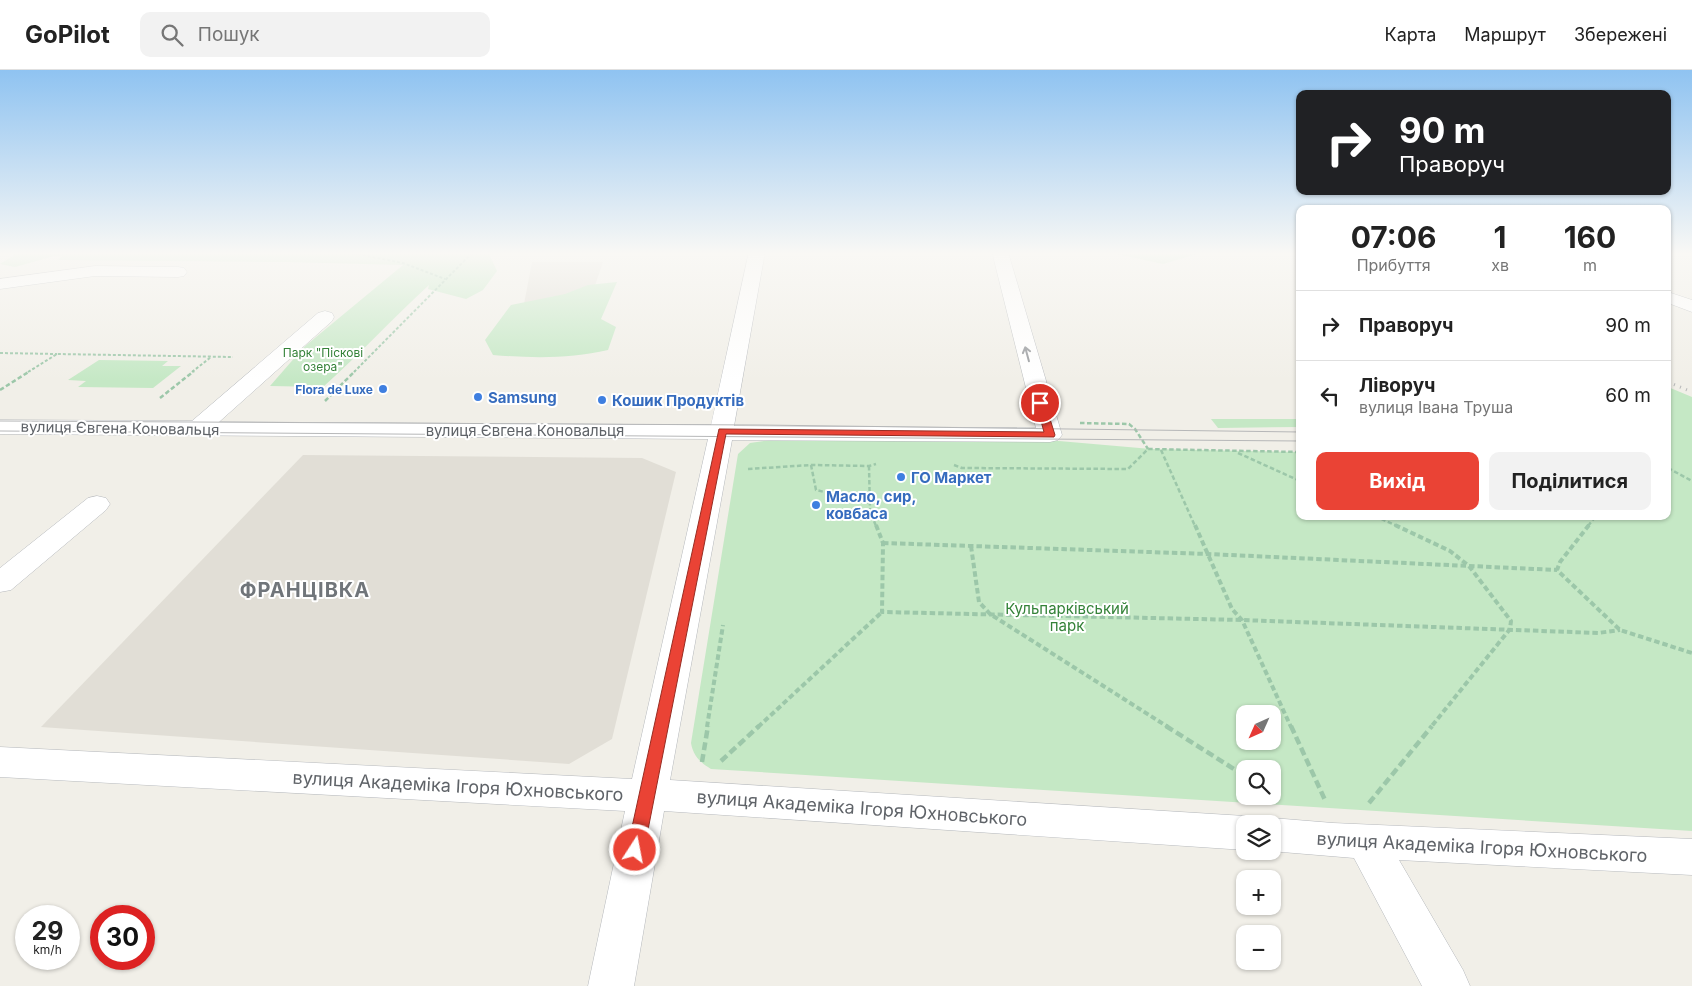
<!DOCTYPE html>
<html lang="uk">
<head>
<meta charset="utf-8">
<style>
  body { margin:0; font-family:Inter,sans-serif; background:#f2f2f2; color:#222; height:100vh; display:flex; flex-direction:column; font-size:19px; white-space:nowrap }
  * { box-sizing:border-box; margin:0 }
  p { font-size:16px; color:#767676 }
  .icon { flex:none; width:28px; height:28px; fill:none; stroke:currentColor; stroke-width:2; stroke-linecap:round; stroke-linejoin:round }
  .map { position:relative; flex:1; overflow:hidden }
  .details { position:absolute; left:1296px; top:135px; width:375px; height:315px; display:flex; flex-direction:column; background:#fff; border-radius:10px; box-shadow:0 1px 4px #0004 }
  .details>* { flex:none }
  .hud { position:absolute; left:1296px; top:20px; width:375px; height:105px; border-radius:10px; box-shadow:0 1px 4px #0004; background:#202124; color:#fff; overflow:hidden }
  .needle { width:32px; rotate:225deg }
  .tools { position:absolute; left:1236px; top:635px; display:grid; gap:10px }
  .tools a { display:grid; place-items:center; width:45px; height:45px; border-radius:10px; background:#fff; box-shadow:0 1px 4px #0004; font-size:25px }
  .speed { position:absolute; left:15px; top:835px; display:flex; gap:10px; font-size:25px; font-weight:700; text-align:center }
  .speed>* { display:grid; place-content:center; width:65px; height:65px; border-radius:50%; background:#fff; box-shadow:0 1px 4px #0004; line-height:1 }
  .speed small { font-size:12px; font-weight:400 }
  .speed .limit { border:8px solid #d22; background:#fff; color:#111 }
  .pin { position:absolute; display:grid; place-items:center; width:42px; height:42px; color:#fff; margin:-21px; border:2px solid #fff; border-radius:50%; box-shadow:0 1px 5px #0007 }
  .me { position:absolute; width:55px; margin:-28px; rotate:11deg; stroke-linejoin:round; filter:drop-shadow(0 0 4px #0008) }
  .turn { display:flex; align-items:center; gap:18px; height:105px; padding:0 20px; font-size:22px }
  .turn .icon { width:65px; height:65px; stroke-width:2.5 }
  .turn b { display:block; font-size:35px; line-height:42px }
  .eta { display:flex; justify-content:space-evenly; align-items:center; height:85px; text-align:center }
  .eta b { font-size:30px; font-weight:700; line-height:35px }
  .cta { display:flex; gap:10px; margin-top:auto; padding:10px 20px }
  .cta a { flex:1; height:58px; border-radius:10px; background:#ea4335; color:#fff; font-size:20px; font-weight:700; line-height:58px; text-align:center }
  .cta a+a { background:#f2f2f2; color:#222 }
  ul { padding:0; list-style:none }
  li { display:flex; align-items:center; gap:15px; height:70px; padding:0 20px; border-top:1px solid #e0e0e0 }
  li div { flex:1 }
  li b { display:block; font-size:19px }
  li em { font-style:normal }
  header { display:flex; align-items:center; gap:30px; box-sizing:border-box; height:70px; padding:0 25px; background:#fff; border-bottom:1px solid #e0e0e0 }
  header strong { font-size:24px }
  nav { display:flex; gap:28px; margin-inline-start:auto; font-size:18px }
  .search { width:350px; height:45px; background:#f2f2f2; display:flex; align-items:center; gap:12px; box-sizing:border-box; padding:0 18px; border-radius:10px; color:#767676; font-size:19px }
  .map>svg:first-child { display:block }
  .education { fill:#e1ded6 }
  .green { fill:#c5e8c5; fill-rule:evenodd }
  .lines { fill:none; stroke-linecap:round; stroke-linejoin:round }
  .minor-casing { stroke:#b5b8bc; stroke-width:1 }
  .path-far3 { stroke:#9cc7a9; stroke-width:2; stroke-dasharray:3 2; stroke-linecap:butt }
  .path-far2 { stroke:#9cc7a9; stroke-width:2.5; stroke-dasharray:4.5 2.5; stroke-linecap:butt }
  .path-far1 { stroke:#9cc7a9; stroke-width:4; stroke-dasharray:5.5 3; stroke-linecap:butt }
  .path { stroke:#9cc7a9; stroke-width:4.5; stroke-dasharray:8 4; stroke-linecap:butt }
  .minor { fill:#fff; fill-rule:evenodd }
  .tram { stroke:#b6b7b8; stroke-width:1 }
  .rail { stroke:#b6b7b8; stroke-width:3; stroke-dasharray:1 5.5; stroke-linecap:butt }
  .oneway { stroke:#979a9d }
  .route { fill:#ea4335; stroke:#982c22 }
  .shop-dot { fill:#3f7fe0; stroke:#fff; stroke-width:2 }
  .labels { text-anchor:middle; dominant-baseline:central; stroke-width:4; stroke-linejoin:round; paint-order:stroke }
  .far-park-label { font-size:12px; fill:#348238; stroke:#fff }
  .far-shop-label { font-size:12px; font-weight:bold; fill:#366cbe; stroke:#fff; text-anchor:end }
  .shop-label { font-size:15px; font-weight:bold; fill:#366cbe; stroke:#fff; text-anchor:start }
  .street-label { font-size:15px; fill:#5f6368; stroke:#fff }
  .park-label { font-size:15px; fill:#348238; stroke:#fff }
  .near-street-label { font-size:18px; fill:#5f6368; stroke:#fff }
  .district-label { font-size:20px; font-weight:bold; letter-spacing:1px; fill:#70757a; stroke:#fff }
</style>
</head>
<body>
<header>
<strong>GoPilot</strong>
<div class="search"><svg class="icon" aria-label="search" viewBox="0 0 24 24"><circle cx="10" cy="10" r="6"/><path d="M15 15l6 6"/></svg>Пошук</div>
<nav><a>Карта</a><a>Маршрут</a><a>Збережені</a></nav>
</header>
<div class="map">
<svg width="1692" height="916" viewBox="0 0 1692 916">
  <rect width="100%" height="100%" fill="#f1efe8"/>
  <g class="education">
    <polygon points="532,192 603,192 589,233 524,234"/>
    <polygon points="303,385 642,388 676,402 612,669 569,694 41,657"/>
  </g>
  <g class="green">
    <path d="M19,182H495L490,186L497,201L483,220L466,229L428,219L429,215C393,248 360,284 323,317L270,316L304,277L403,195L287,192L58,190L62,186H54L15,197L0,194Z"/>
    <polygon points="1107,182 1204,182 1163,194"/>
    <path d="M617,212L601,249L616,257L608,280C570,289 531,288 493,285L485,270L511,235L565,224L588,215Z"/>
    <polygon points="99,290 168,291 162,296 181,296 153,318 78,317 86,311 68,310"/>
    <path d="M1668,317L1692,327V761L711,699C701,693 693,686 691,673L738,384L750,373L771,370L1059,371L1151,379L1300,382V446H1668ZM1245,644H1272V671H1245ZM1245,699H1272V726H1245Z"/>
    <polygon points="1211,349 1300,349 1300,357 1218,358"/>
  </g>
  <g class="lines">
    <defs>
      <g id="minor">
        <polygon points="749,182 765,182 734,356 1036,358 992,182 1008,182 1062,365 1058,370 1050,372 732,370 670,710 1245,746 1260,752 1272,748 1333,753 1692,769 1692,805 1399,790 1463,900 1470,916 1422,916 1354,788 1270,781 1272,781 1272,754 1245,754 1245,780 664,741 634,916 588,916 625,741 0,707 0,677 632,709 708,369 0,364 0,350 192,351 318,243 325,241 332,243 334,247 332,251 219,352 711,355"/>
        <polygon points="95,196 178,197 184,198 187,202 184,206 178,207 95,206 0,219 0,209"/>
        <polygon points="1668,222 1692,230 1692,242 1668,233"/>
        <polygon points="97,426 106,428 110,434 106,440 11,520 0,522 0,498 88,428"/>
      </g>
    </defs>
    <use href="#minor" class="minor-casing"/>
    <g class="path-far3">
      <polyline points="348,182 403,193 445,209"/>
      <polyline points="0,283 57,284"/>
      <polyline points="28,302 57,284 233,287"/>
      <polyline points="192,302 211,287"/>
      <polyline points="354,302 473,182"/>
    </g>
    <g class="path-far2">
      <polyline points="0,320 30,301"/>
      <polyline points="160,328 194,301"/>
      <polyline points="325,331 355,301"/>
      <polyline points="1080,353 1129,354 1135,359 1148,379"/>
      <polyline points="1161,380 1195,456"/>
      <polyline points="1238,383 1300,411"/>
      <polyline points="811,395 816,420 870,433"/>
      <polyline points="954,395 962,398 1128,399 1148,379 1300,382"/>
      <polyline points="869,396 870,441 876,456"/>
      <polyline points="1668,398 1692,411"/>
      <polyline points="748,399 811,395 869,396 876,394"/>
      <polyline points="1375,446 1397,456"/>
      <polyline points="1588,456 1596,446"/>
    </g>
    <g class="path-far1">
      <polyline points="876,455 883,473 882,542 1242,550 1598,563 1620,560"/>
      <polyline points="1195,455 1232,539 1242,550 1291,657"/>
      <polyline points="1395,455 1450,481 1469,496 1511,551 1510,559 1431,657"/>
      <polyline points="1589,455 1560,492 1557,500 1620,560 1692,583"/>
      <polyline points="883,473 1208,484 1557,500"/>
      <polyline points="971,476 979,532 990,544 1168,657"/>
      <polyline points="707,657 723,555"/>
      <polyline points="758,657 882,542"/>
    </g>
    <g class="path">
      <polyline points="1166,656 1245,706"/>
      <polyline points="1291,656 1325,730"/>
      <polyline points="721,691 759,656"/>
      <polyline points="702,692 708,656"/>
      <polyline points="1369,733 1432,656"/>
    </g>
    <use href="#minor" class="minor"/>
    <g class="tram">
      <polyline points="0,351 759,355 1300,362"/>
      <polyline points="0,361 1300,371"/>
    </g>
    <polyline class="rail" points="1668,312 1692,322"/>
  </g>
  <defs><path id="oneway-shaft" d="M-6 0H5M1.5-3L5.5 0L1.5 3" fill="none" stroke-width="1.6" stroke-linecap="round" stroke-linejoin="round" transform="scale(1.25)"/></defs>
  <use class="oneway" href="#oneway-shaft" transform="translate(1027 284) rotate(-105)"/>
  <linearGradient id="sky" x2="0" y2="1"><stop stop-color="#8fc3f1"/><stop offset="0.59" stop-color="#f9f8f5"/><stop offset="1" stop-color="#f9f8f5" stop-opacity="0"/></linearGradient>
  <rect width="1692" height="311" fill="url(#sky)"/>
  <polygon class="route" points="1040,330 1045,333 1055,365 1054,367 726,364 644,780 641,786 635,788 629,786 627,780 719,359 1044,362 1036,333"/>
  <g class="shop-dot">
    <circle cx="383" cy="319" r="5"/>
    <circle cx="478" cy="327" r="5"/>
    <circle cx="602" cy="330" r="5"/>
    <circle cx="901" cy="407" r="5"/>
    <circle cx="816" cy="435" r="5"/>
  </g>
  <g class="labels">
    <g class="far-park-label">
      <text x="323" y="282">Парк "Піскові<tspan x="323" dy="14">озера"</tspan></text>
    </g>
    <g class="far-shop-label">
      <text x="373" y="319">Flora de Luxe</text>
    </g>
    <g class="shop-label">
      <text x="488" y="327">Samsung</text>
      <text x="612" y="330">Кошик Продуктів</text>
      <text x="911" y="407">ГО Маркет</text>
      <text x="826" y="426">Масло, сир,<tspan x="826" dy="17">ковбаса</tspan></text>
    </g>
    <g class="street-label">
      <text transform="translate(120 358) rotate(1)">вулиця Євгена Коновальця</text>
      <text x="525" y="360">вулиця Євгена Коновальця</text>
    </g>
    <g class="park-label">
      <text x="1067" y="538">Кульпарківський<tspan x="1067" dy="17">парк</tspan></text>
    </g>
    <g class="near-street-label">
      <text transform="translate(458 716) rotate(3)">вулиця Академіка Ігоря Юхновського</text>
      <text transform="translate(862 738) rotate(4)">вулиця Академіка Ігоря Юхновського</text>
      <text transform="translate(1482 777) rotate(3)">вулиця Академіка Ігоря Юхновського</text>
    </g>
    <g class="district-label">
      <text x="305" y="520">ФРАНЦІВКА</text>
    </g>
  </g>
</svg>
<div class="tools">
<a><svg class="needle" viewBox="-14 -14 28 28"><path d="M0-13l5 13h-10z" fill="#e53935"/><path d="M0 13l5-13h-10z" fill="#767676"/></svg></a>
<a><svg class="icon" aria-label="search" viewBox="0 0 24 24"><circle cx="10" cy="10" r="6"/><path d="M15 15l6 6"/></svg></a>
<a><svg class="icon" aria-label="layers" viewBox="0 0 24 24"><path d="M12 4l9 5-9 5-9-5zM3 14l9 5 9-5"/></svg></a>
<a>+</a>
<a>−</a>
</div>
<div class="speed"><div>29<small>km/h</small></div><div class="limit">30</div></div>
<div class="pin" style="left:1040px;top:333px;background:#d93025"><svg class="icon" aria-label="arrive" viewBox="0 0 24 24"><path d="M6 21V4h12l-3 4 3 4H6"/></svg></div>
<svg class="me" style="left:635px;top:780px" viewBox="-20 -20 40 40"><circle r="17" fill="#ea4335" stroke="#fff" stroke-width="3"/><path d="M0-11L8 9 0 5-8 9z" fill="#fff"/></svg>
<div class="hud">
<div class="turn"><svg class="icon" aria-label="right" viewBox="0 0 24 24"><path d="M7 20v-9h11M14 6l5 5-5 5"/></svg><div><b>90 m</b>Праворуч</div></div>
</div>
<section class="details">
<div class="eta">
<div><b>07:06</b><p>Прибуття</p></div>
<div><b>1</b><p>хв</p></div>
<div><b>160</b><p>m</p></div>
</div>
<ul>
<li><svg class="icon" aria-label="right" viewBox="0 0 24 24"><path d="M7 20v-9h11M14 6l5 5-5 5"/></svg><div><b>Праворуч</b></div><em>90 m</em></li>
<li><svg class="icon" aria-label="left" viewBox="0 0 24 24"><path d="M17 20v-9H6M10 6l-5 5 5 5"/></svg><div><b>Ліворуч</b><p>вулиця Івана Труша</p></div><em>60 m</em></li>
</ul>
<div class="cta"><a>Вихід</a><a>Поділитися</a></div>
</section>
</div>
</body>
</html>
